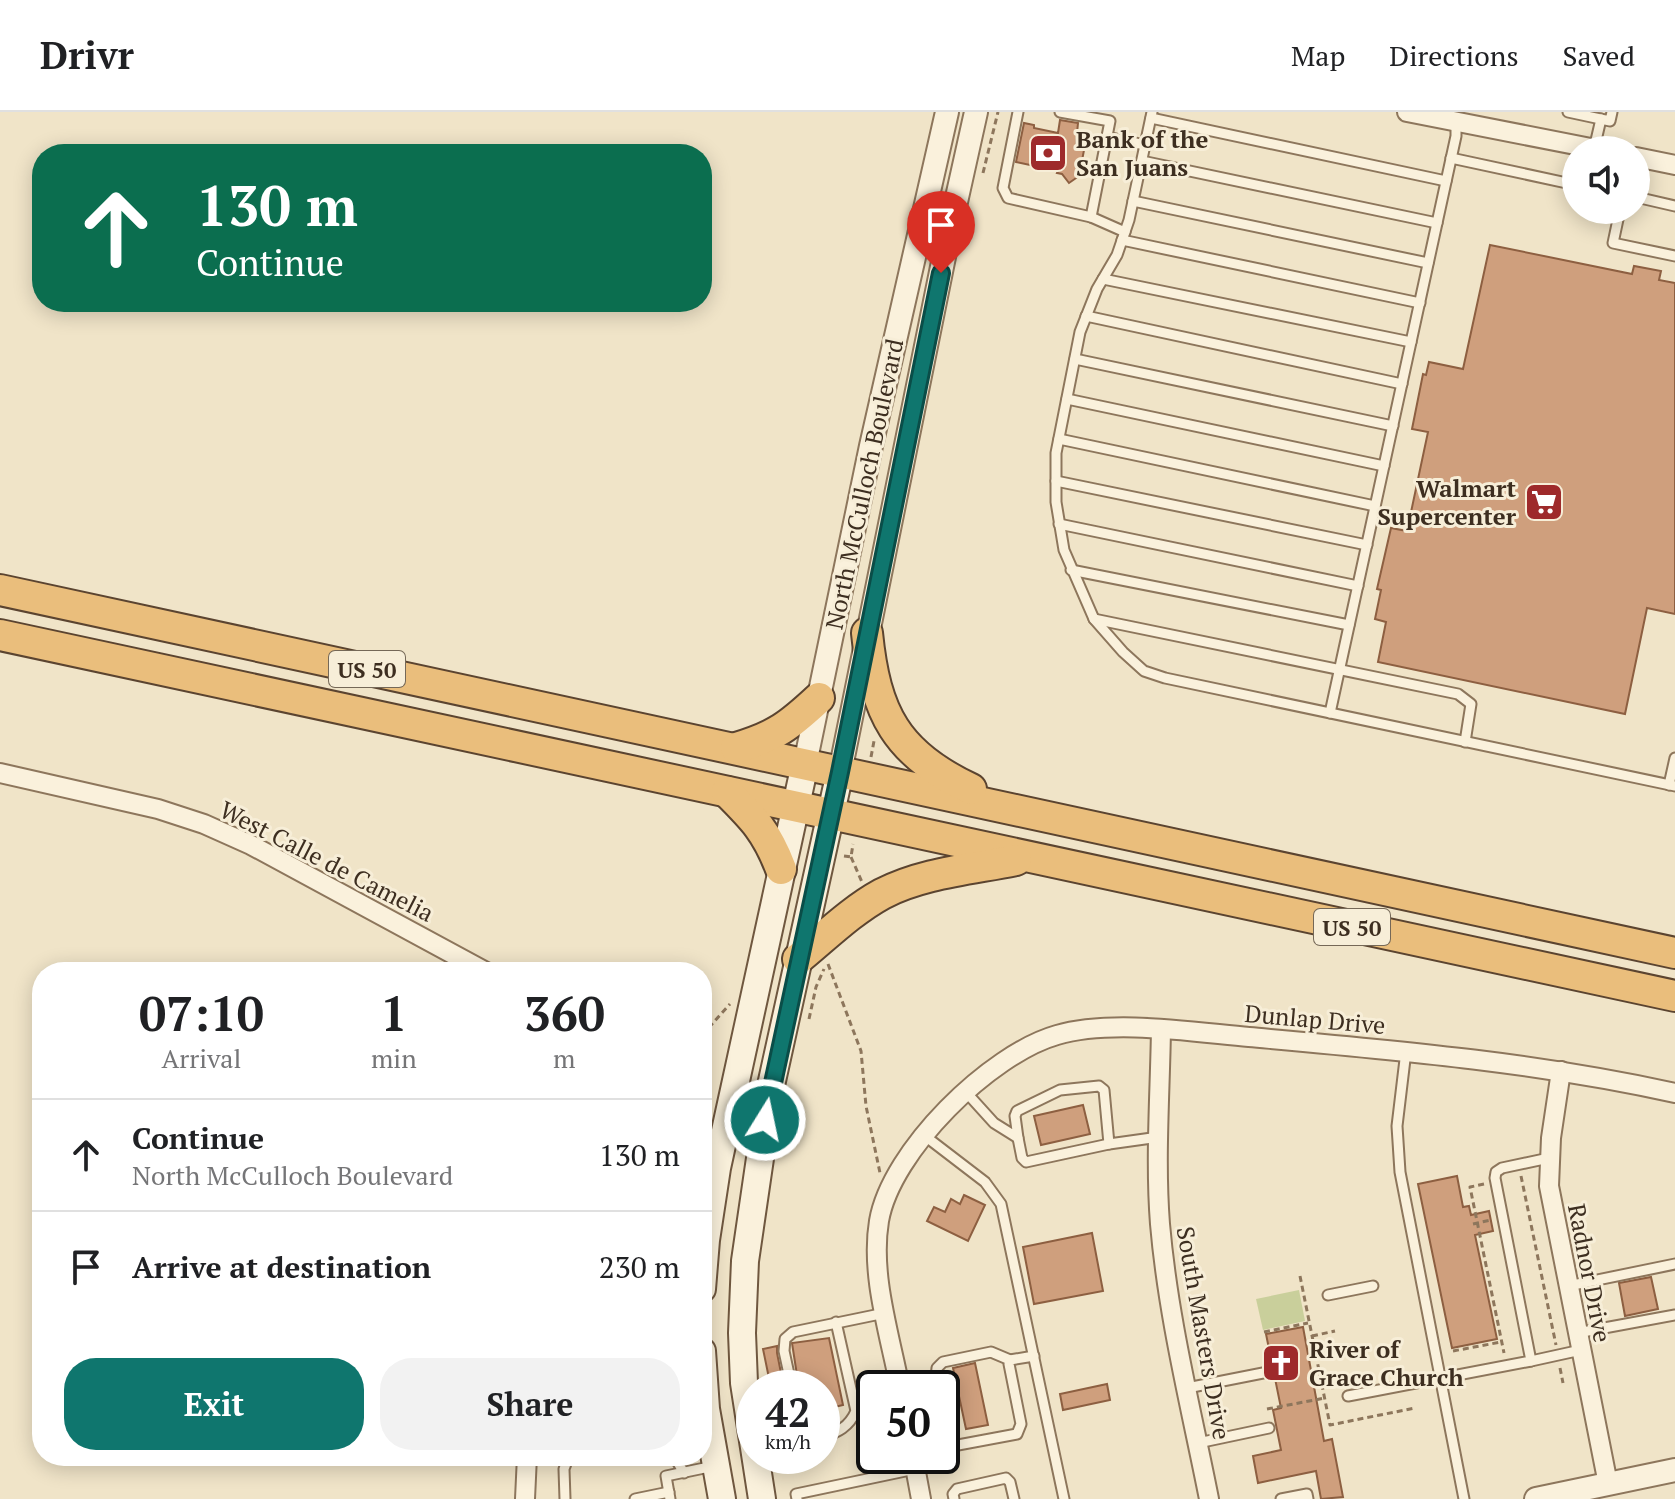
<!DOCTYPE html>
<html lang="en">
<head>
<meta charset="utf-8">
<style>
  body { margin:0; font-family:"PT Serif",serif; background:#f2f2f2; color:#202124; height:100vh; display:flex; flex-direction:column; font-size:30px; white-space:nowrap }
  * { box-sizing:border-box; margin:0 }
  p { font-size:26px; color:#757577 }
  .icon { flex:none; width:44px; height:44px; fill:none; stroke:currentColor; stroke-width:2; stroke-linecap:round; stroke-linejoin:round }
  .map { position:relative; flex:1; overflow:hidden }
  .drawer { position:absolute; left:32px; top:850px; width:680px; height:504px; display:flex; flex-direction:column; background:#fff; border-radius:32px; box-shadow:0 4px 20px #0003 }
  .drawer>* { flex:none }
  .hud { position:absolute; left:32px; top:32px; width:680px; height:168px; border-radius:32px; box-shadow:0 4px 20px #0003; background:#0b6e4f; color:#fff; overflow:hidden }
  .tools { position:absolute; left:1562px; top:24px; display:grid; gap:16px }
  .tools a { display:grid; place-items:center; width:88px; height:88px; border-radius:50%; background:#fff; box-shadow:0 4px 20px #0003; font-size:40px }
  .speed { position:absolute; left:736px; top:1258px; display:flex; gap:16px; font-size:40px; font-weight:700; text-align:center }
  .speed>* { display:grid; place-content:center; width:104px; height:104px; border-radius:50%; background:#fff; box-shadow:0 4px 20px #0003; line-height:1 }
  .speed small { font-size:20px; font-weight:400 }
  .speed .limit { border:4px solid #111; border-radius:12px; background:#fff; color:#111 }
  .pin { position:absolute; display:grid; place-items:center; width:68px; height:68px; color:#fff; margin:-82px -34px; border-radius:50% 50% 50% 0; rotate:-45deg; box-shadow:0 0 8px #0007 }
  .pin .icon { rotate:45deg }
  .me { position:absolute; width:88px; margin:-44px; rotate:10deg; stroke-linejoin:round; filter:drop-shadow(0 0 6px #0008) }
  .turn { display:flex; align-items:center; gap:28px; height:168px; padding:0 32px; font-size:36px }
  .turn .icon { width:104px; height:104px; stroke-width:2.5 }
  .turn b { display:block; font-size:56px; line-height:68px }
  .eta { display:flex; justify-content:space-evenly; align-items:center; height:136px; text-align:center }
  .eta b { font-size:48px; font-weight:700; line-height:56px }
  .button { display:flex; gap:16px; margin-top:auto; padding:16px 32px }
  .button a { flex:1; height:92px; border-radius:32px; background:#0f766e; color:#fff; font-size:32px; font-weight:700; line-height:92px; text-align:center }
  .button a+a { background:#f2f2f2; color:#202124 }
  ul { padding:0; list-style:none }
  li { display:flex; align-items:center; gap:24px; height:112px; padding:0 32px; border-top:2px solid #e0e0e0 }
  li div { flex:1 }
  li b { display:block; font-size:30px }
  li em { font-style:normal }
  header { display:flex; align-items:center; gap:48px; box-sizing:border-box; height:112px; padding:0 40px; background:#fff; border-bottom:2px solid #e0e0e0 }
  header strong { font-size:38px }
  nav { display:flex; gap:44px; margin-inline-start:auto; font-size:28px }
  .map>svg:first-child { display:block }
  .green { fill:#c9cf9b }
  .building { fill:#cf9f7d; stroke:#8d5f41; stroke-width:2 }
  .lines { fill:none; stroke-linecap:round; stroke-linejoin:round }
  .service-casing { stroke:#8d765c; stroke-width:13 }
  .minor-casing { stroke:#8d765c; stroke-width:22 }
  .tertiary-casing { stroke:#8d765c; stroke-width:26 }
  .secondary-casing { stroke:#6f573f; stroke-width:30 }
  .trunk-casing { stroke:#5b4430; stroke-width:34 }
  .path { stroke:#8d765c; stroke-width:3; stroke-dasharray:6 4; stroke-linecap:butt }
  .service { stroke:#faf1dc; stroke-width:9 }
  .minor { stroke:#faf1dc; stroke-width:18 }
  .tertiary { stroke:#faf1dc; stroke-width:22 }
  .secondary { stroke:#faf1dc; stroke-width:26 }
  .trunk { stroke:#eabe7c; stroke-width:30 }
  .route-casing { stroke:#0a4d48; stroke-width:20 }
  .route { stroke:#0f766e; stroke-width:14 }
  .labels { text-anchor:middle; dominant-baseline:central; stroke-width:6; stroke-linejoin:round; paint-order:stroke }
  .shield { fill:#f7eed8; stroke:#756857; stroke-width:2 }
  .shield-label { font-size:22px; font-weight:bold; fill:#3d2e20 }
  .poi-label { font-size:24px; font-weight:bold; fill:#3d2e20; stroke:#f7eed8; text-anchor:start }
  .street-label { font-size:24px; fill:#3d2e20; stroke:#f7eed8 }
</style>
</head>
<body>
<header>
<strong>Drivr</strong>
<nav><a>Map</a><a>Directions</a><a>Saved</a></nav>
</header>
<div class="map">
<svg width="1675" height="1387" viewBox="0 0 1675 1387">
  <rect width="100%" height="100%" fill="#f0e4c8"/>
  <polygon class="green" points="1299,1178 1305,1209 1263,1218 1256,1187"/>
  <g class="building">
    <polygon points="1060,8 1078,11 1076,31 1085,33 1079,64 1069,71 1062,62 1057,61 1058,59 1016,50 1024,11 1034,13 1034,16 1058,21"/>
    <polygon points="1490,133 1632,162 1634,154 1661,159 1659,168 1675,171 1675,502 1647,496 1625,602 1378,550 1386,510 1375,507 1381,478 1377,477 1391,416 1407,419 1428,320 1412,317 1423,262 1426,263 1429,250 1463,257"/>
    <polygon points="1083,993 1090,1022 1041,1033 1034,1004"/>
    <polygon points="1457,1064 1463,1095 1469,1094 1471,1103 1489,1099 1493,1119 1475,1123 1497,1227 1452,1236 1418,1072"/>
    <polygon points="964,1083 985,1093 968,1129 927,1109 934,1095 945,1100 951,1087 960,1092"/>
    <polygon points="1092,1121 1103,1179 1034,1192 1023,1135"/>
    <polygon points="1651,1165 1658,1197 1625,1204 1619,1171"/>
    <polygon points="1303,1215 1324,1329 1332,1327 1343,1385 1321,1387 1316,1359 1258,1371 1253,1344 1281,1338 1273,1298 1281,1296 1266,1222"/>
    <polygon points="829,1226 843,1293 822,1298 822,1276 799,1276 792,1231"/>
    <polygon points="777,1234 777,1241 784,1276 771,1276 763,1237"/>
    <polygon points="975,1251 988,1313 966,1317 953,1256"/>
    <polygon points="1107,1272 1110,1288 1063,1298 1060,1282"/>
  </g>
  <g class="lines">
    <defs>
      <g id="service">
        <polyline points="1018,0 1003,76 1008,86 1091,105 1125,120"/>
        <polyline points="1060,0 1110,9 1091,105"/>
        <polyline points="1152,0 1129,108 1117,143 1097,177 1080,220 1056,341 1056,390 1064,438 1094,507 1123,540 1144,559 1165,566 1675,674"/>
        <polyline points="1568,0 1610,9 1612,0"/>
        <polyline points="1151,6 1446,69"/>
        <polyline points="1107,25 1145,33"/>
        <polyline points="1594,37 1601,7"/>
        <polyline points="1451,46 1576,73"/>
        <polyline points="1142,49 1437,111"/>
        <polyline points="1636,85 1675,94"/>
        <polyline points="1133,89 1428,151"/>
        <polyline points="1620,98 1613,131 1675,144"/>
        <polyline points="1122,128 1420,191"/>
        <polyline points="1103,167 1411,230"/>
        <polyline points="1086,204 1402,272"/>
        <polyline points="1075,247 1393,314"/>
        <polyline points="1067,287 1384,354"/>
        <polyline points="1059,327 1375,394"/>
        <polyline points="1056,369 1367,433"/>
        <polyline points="1059,412 1358,474"/>
        <polyline points="1071,458 1349,513"/>
        <polyline points="1094,507 1458,582 1471,592 1465,630"/>
        <polyline points="1330,601 1456,24 1456,8"/>
        <polyline points="1669,673 1675,646"/>
        <polyline points="1406,939 1397,1014 1400,1060 1464,1387"/>
        <polyline points="965,979 994,1011 1018,1026 1015,1004 1017,999 1060,978 1099,974 1104,978 1109,1032 1159,1025"/>
        <polyline points="925,1024 985,1070 1001,1092 1064,1387"/>
        <polyline points="1018,1026 1022,1046 1026,1050 1109,1032"/>
        <polyline points="1568,1174 1675,1152"/>
        <polyline points="1328,1183 1373,1174"/>
        <polyline points="1577,1221 1675,1203"/>
        <polyline points="1531,1249 1581,1238"/>
        <polyline points="792,1276 784,1239 785,1227 793,1220 885,1201"/>
        <polyline points="905,1276 934,1270"/>
        <polyline points="935,1276 937,1256 943,1250 991,1240 1010,1248"/>
        <polyline points="1187,1276 1263,1261"/>
        <polyline points="1348,1284 1531,1249 1495,1066 1496,1060 1502,1056 1549,1046"/>
        <polyline points="856,1297 874,1293"/>
        <polyline points="942,1309 948,1335"/>
        <path d="M822,1326C838,1320 849,1315 856,1299L836,1210"/>
        <polyline points="1198,1331 1269,1316"/>
        <polyline points="942,1336 1017,1322 1021,1312 1009,1252 1010,1248 1034,1244"/>
        <polyline points="674,1344 684,1361"/>
        <polyline points="565,1387 564,1357 569,1344"/>
        <polyline points="635,1387 669,1380"/>
        <polyline points="670,1387 666,1364 714,1354"/>
        <polyline points="797,1387 796,1382 915,1357"/>
        <polyline points="954,1387 953,1382 957,1377 1006,1366 1010,1370 1014,1387"/>
        <polyline points="1281,1387 1307,1382 1308,1387"/>
      </g>
      <g id="minor">
        <polyline points="1407,0 1601,38"/>
        <polyline points="1636,45 1675,53"/>
        <polyline points="0,661 158,697 204,712 251,733 486,860"/>
        <path d="M1161,917C1160,982 1155,1048 1160,1112C1168,1205 1191,1296 1209,1387"/>
        <polyline points="1561,959 1551,1026 1549,1074 1608,1372"/>
        <path d="M900,1276C890,1223 870,1163 879,1109C891,1039 990,942 1057,923C1111,907 1193,920 1249,925C1392,938 1535,950 1675,981"/>
        <polyline points="913,1344 921,1387"/>
        <polyline points="525,1387 527,1344"/>
      </g>
      <g id="tertiary">
        <polyline points="805,652 871,334 947,0"/>
        <polyline points="840,660 946,135 976,0"/>
        <polyline points="1536,1387 1675,1358"/>
      </g>
      <g id="secondary">
        <polyline points="702,1177 706,1128 717,1056 805,652"/>
        <polyline points="702,1239 706,1297 722,1387"/>
        <polyline points="762,1387 744,1271 742,1221 745,1149 770,978 840,660"/>
      </g>
      <g id="trunk">
        <polyline points="0,478 1675,841"/>
        <path d="M867,521C875,601 896,642 971,677"/>
        <polyline points="0,523 1675,884"/>
        <path d="M736,636C776,624 789,614 819,586"/>
        <path d="M727,680C754,707 767,720 781,757"/>
        <path d="M798,847C825,825 851,799 882,782C922,761 972,757 1016,748"/>
      </g>
    </defs>
    <use href="#service" class="service-casing"/>
    <use href="#minor" class="minor-casing"/>
    <use href="#tertiary" class="tertiary-casing"/>
    <use href="#secondary" class="secondary-casing"/>
    <use href="#trunk" class="trunk-casing"/>
    <g class="path">
      <polyline points="983,61 998,0"/>
      <polyline points="871,645 874,629"/>
      <polyline points="844,744 851,745 853,732"/>
      <polyline points="851,745 862,770"/>
      <polyline points="828,852 861,939 866,994 880,1061"/>
      <polyline points="809,907 816,875 824,857"/>
      <polyline points="702,923 730,892"/>
      <polyline points="1521,1064 1556,1233"/>
      <polyline points="1484,1072 1470,1075 1504,1241"/>
      <polyline points="1473,1112 1491,1108"/>
      <polyline points="1300,1164 1330,1313 1415,1296"/>
      <polyline points="1264,1220 1308,1211"/>
      <polyline points="1312,1224 1335,1219"/>
      <polyline points="1453,1239 1501,1230"/>
      <polyline points="1560,1256 1563,1271"/>
      <polyline points="1321,1269 1345,1265"/>
      <polyline points="1267,1297 1325,1286"/>
    </g>
    <use href="#service" class="service"/>
    <use href="#minor" class="minor"/>
    <use href="#tertiary" class="tertiary"/>
    <use href="#secondary" class="secondary"/>
    <use href="#trunk" class="trunk"/>
  </g>
  <g class="lines">
    <defs>
      <polyline id="route" points="765,1008 840,660 941,161"/>
    </defs>
    <use href="#route" class="route-casing"/>
    <use href="#route" class="route"/>
  </g>
  <defs>
    <symbol id="bank-square" viewBox="-11 -11 22 22"><rect x="-9" y="-9" width="18" height="18" rx="4" fill="#9e2a2b" stroke="#f7eed8"/><path d="M-6-4H6V4H-6ZM0-2.3a2.3 2.3 0 1 0 0 4.6a2.3 2.3 0 1 0 0-4.6Z" fill="#fff"/></symbol>
    <symbol id="supermarket-square" viewBox="-11 -11 22 22"><rect x="-9" y="-9" width="18" height="18" rx="4" fill="#9e2a2b" stroke="#f7eed8"/><path d="M-6-5.5h2.5l.6 2H6L4.5 2H-2.5L-4.4-4H-6ZM-1.5 3.2a1.3 1.3 0 1 0 .1 0ZM3 3.2a1.3 1.3 0 1 0 .1 0Z" fill="#fff"/></symbol>
    <symbol id="church-square" viewBox="-11 -11 22 22"><rect x="-9" y="-9" width="18" height="18" rx="4" fill="#9e2a2b" stroke="#f7eed8"/><path d="M-1.2-6h2.4v3.5h3.3v2.4h-3.3V6h-2.4V-.1h-3.3v-2.4h3.3Z" fill="#fff"/></symbol>
  </defs>
  <g fill-rule="evenodd">
    <use href="#bank-square" x="1026" y="19" width="44" height="44"/>
    <use href="#supermarket-square" x="1522" y="368" width="44" height="44"/>
    <use href="#church-square" x="1259" y="1229" width="44" height="44"/>
  </g>
  <g class="labels">
    <g class="shield">
      <rect x="329" y="539" width="76" height="36" rx="6"/>
      <rect x="1314" y="797" width="76" height="36" rx="6"/>
    </g>
    <g class="shield-label">
      <text x="367" y="557">US 50</text>
      <text x="1352" y="815">US 50</text>
    </g>
    <g class="poi-label">
      <text x="1076" y="27">Bank of the<tspan x="1076" dy="28">San Juans</tspan></text>
      <text x="1516" y="376" text-anchor="end">Walmart<tspan x="1516" dy="28">Supercenter</tspan></text>
      <text x="1309" y="1237">River of<tspan x="1309" dy="28">Grace Church</tspan></text>
    </g>
    <g class="street-label">
      <text transform="translate(864 372) rotate(-78)">North McCulloch Boulevard</text>
      <text transform="translate(327 749) rotate(27)">West Calle de Camelia</text>
      <text transform="translate(1315 907) rotate(5)">Dunlap Drive</text>
      <text transform="translate(1590 1161) rotate(79)">Radnor Drive</text>
      <text transform="translate(1204 1221) rotate(80)">South Masters Drive</text>
    </g>
  </g>
</svg>
<div class="tools">
<a><svg class="icon" aria-label="sound" viewBox="0 0 24 24"><path d="M4 9h4l5-4v14l-5-4H4zM17 9q2 3 0 6"/></svg></a>
</div>
<div class="speed"><div>42<small>km/h</small></div><div class="limit">50</div></div>
<div class="pin" style="left:941px;top:161px;background:#d93025"><svg class="icon" aria-label="arrive" viewBox="0 0 24 24"><path d="M6 21V4h12l-3 4 3 4H6"/></svg></div>
<svg class="me" style="left:765px;top:1008px" viewBox="-20 -20 40 40"><circle r="17" fill="#0f766e" stroke="#fff" stroke-width="3"/><path d="M0-11L8 9 0 5-8 9z" fill="#fff"/></svg>
<div class="hud">
<div class="turn"><svg class="icon" aria-label="ahead" viewBox="0 0 24 24"><path d="M12 20V5M6 11l6-6 6 6"/></svg><div><b>130 m</b>Continue</div></div>
</div>
<section class="drawer">
<div class="eta">
<div><b>07:10</b><p>Arrival</p></div>
<div><b>1</b><p>min</p></div>
<div><b>360</b><p>m</p></div>
</div>
<ul>
<li><svg class="icon" aria-label="ahead" viewBox="0 0 24 24"><path d="M12 20V5M6 11l6-6 6 6"/></svg><div><b>Continue</b><p>North McCulloch Boulevard</p></div><em>130 m</em></li>
<li><svg class="icon" aria-label="arrive" viewBox="0 0 24 24"><path d="M6 21V4h12l-3 4 3 4H6"/></svg><div><b>Arrive at destination</b></div><em>230 m</em></li>
</ul>
<div class="button"><a>Exit</a><a>Share</a></div>
</section>
</div>
</body>
</html>
